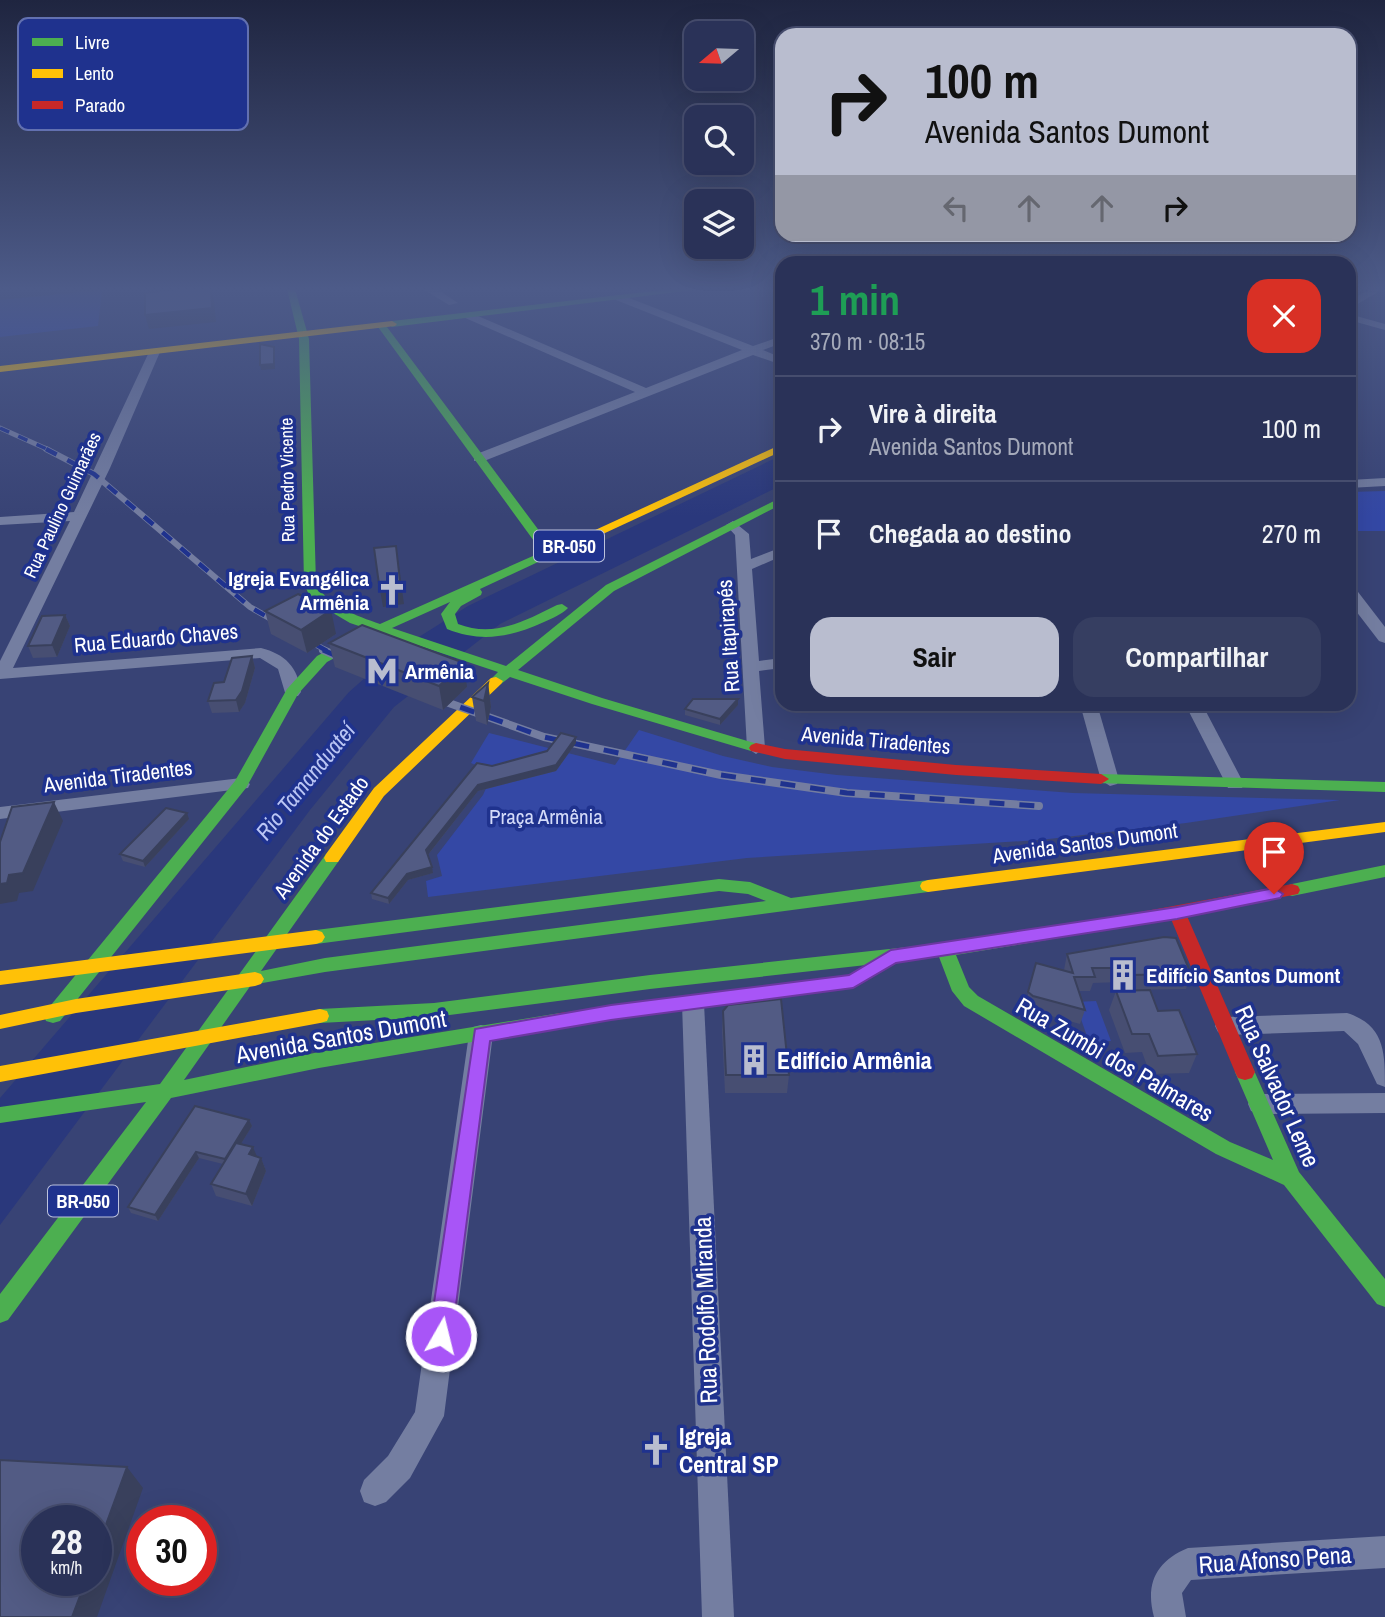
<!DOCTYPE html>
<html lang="pt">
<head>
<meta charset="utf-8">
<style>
  body { margin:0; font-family:"Archivo Narrow",sans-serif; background:#363e61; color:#f1f3f6; height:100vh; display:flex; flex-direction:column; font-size:26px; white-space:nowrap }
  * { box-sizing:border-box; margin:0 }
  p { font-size:23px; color:#a5aaba }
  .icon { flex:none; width:38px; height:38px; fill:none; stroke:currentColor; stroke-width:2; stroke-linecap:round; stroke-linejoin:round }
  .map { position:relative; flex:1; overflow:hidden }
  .side { position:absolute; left:775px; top:256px; width:581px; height:455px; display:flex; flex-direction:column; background:#2a3258; border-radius:21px; box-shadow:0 7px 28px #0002,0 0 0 2px #464d6e }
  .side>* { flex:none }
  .guide { position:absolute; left:775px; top:28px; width:581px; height:214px; border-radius:21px; box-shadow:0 7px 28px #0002,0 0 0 2px #464d6e; background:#b9bdcf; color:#111; overflow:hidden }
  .needle { width:46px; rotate:251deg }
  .tools { position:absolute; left:684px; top:21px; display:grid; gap:14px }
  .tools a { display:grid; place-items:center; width:70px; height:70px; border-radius:14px; background:#2a3258; box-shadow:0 7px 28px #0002,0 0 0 2px #464d6e; font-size:35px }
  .speed { position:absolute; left:21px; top:1505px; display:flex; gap:14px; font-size:35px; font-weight:700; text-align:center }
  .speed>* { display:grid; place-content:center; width:91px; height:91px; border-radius:50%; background:#2a3258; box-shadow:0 7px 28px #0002,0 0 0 2px #464d6e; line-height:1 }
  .speed small { font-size:18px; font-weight:400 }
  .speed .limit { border:10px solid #d22; background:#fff; color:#111 }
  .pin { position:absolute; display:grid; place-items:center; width:60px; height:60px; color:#fff; margin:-72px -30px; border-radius:50% 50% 50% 0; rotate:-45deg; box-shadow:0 0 7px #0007 }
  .pin .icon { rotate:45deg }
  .me { position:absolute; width:77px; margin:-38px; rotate:8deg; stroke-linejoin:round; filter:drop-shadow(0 0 5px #0008) }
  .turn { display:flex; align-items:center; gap:24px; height:147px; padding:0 35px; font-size:32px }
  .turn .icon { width:91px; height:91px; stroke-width:2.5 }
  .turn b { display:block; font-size:49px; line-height:60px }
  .lanes { display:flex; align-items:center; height:66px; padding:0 35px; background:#0003; justify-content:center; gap:35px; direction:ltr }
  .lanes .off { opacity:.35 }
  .round { display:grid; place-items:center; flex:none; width:74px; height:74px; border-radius:21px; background:#363e61 }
  .summary { display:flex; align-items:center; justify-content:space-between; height:119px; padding:0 35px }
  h1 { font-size:42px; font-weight:800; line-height:52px; color:#1e9e55 }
  .primary-button { display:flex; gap:14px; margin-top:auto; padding:14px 35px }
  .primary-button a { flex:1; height:80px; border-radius:21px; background:#b9bdcf; color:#111; font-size:28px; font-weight:800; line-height:80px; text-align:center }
  .primary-button a+a { background:#363e61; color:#f1f3f6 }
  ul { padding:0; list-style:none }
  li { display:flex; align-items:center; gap:21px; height:105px; padding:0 35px; border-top:2px solid #464d6e }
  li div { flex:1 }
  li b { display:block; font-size:26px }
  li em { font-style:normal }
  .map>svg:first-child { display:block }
  .green { fill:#3448a5 }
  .water { fill:#2a387c }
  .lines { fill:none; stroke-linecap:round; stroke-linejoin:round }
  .street { fill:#747ea1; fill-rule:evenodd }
  .fast { fill:#4caf50; fill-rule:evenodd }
  .slow { fill:#ffc107; fill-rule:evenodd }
  .jam { fill:#c62828; fill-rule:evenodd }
  .rail-far2-casing { stroke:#747da0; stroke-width:5 }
  .rail-far1-casing { stroke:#747da0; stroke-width:6 }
  .rail-casing { stroke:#747da0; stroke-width:8 }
  .rail-far2 { stroke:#1f328e; stroke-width:3.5; stroke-dasharray:10; stroke-linecap:butt }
  .rail-far1 { stroke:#1f328e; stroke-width:4.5; stroke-dasharray:12; stroke-linecap:butt }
  .rail { stroke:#1f328e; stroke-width:5; stroke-dasharray:15; stroke-linecap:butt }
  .wall { fill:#474e72 }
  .shaded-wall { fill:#39405c }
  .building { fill:#525b84; stroke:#39405c; stroke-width:2 }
  .route { fill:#a855f7; stroke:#6d37a1; stroke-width:2 }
  .labels { text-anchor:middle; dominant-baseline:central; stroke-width:7; stroke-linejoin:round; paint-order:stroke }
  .far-street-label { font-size:18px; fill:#fff; stroke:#1f328e }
  .shield { fill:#1f328e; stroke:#bcc2dd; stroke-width:2 }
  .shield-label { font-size:19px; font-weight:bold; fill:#fff }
  .poi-label { font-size:21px; font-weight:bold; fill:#fff; stroke:#1f328e; text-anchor:start }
  .street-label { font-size:21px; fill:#fff; stroke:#1f328e }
  .park-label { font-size:21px; fill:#d4dbf9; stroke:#1f328e }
  .water-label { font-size:23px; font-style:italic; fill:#bac5f4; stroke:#1f328e }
  .near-street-label { font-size:24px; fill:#fff; stroke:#1f328e }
  .near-poi-label { font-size:24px; font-weight:bold; fill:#fff; stroke:#1f328e; text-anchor:start }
  .key { fill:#1f328e; stroke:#6270b0; stroke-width:2 }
  .key-label { font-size:19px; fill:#fff }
</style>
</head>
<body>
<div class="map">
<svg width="1385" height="1617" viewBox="0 0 1385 1617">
  <rect width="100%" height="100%" fill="#384375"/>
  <g class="green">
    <polygon points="102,290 98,326 0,337 0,300"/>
    <polygon points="1385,491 1385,531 1349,531 1349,492"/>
    <polygon points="639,730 723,756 772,767 837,775 1073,793 1340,800 1186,823 1040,840 747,858 428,897 426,881 442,876 437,855 483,795 493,773 471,763 489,733 615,765"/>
    <polygon points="1096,1001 1111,1041 1089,1042 1075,1002"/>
  </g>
  <polygon class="water" points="782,455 782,485 500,624 394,707 310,810 0,1225 0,1098 349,692 392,654 468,606"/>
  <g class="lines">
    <g class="street">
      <polygon points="423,289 437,289 458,303 449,305"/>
      <polygon points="1370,289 1383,289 1349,309 1349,301"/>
      <polygon points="616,296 624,296 753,346 782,336 782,343 763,350 782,358 782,365 753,355 484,461 474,461 474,455 635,392 463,317 463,313 471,313 646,388 742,350 616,300"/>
      <polygon points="1349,314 1385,324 1385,330 1349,320"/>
      <path d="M150,350L160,352L110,468L13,668L261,648C285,654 298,667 301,692L298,696H286L278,669L260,658L0,679V661L70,521L0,525V517L74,512Z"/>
      <polygon points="1385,478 1385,486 1349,488 1349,480"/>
      <polygon points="733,521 749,534 751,559 782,547 782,556 752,569 759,661 782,658 782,668 759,671 765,748 756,754 747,748 735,535 726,525"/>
      <polygon points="1349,586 1355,588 1385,627 1385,643 1379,641 1349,602"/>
      <polygon points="1080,704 1097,704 1119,780 1117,784 1110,786 1101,780"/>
      <polygon points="1185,704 1202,704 1244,784 1242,788 1228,788"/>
      <polygon points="241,778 250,784 248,788 0,819 0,807"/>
      <polygon points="693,994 701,997 704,1003 734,1617 702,1617 682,1003 685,997"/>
      <path d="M1347,1013C1385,1025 1385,1053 1385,1087L1377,1084L1358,1044L1344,1031L1226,1035L1218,1032L1215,1026L1218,1020L1226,1017Z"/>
      <polygon points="481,1025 489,1027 493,1034 444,1416 410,1478 386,1502 375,1506 364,1502 360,1491 364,1480 388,1456 415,1412 469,1034 473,1027"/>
      <polygon points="1385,1093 1385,1113 1260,1114 1251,1111 1248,1104 1251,1097 1260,1094"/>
      <path d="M1385,1536V1568L1191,1580L1182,1593L1186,1617H1154C1145,1584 1156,1561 1188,1548Z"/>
    </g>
    <g class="fast">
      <path d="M287,289H295L309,339L316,583C326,605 357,616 380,624L542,552L378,327V323H384L552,548L560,545L566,549L480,589L482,592L481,595L461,606L455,614L458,624C494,638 525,621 557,605L562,604L568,608C562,614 553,618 544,622C511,637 482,643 447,629L441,614L450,602L392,628L506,666L606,585L782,497V504L614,591L518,670L602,698L761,745L763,748L761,751H751L592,704L510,677L501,684H491L489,681L498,672L381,633L327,662L298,694L246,788L60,1021L53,1023L46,1021L44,1016L46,1011L235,781L287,689L317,656L368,629L350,623L311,600L304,583L299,339Z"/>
      <polygon points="671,289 702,289 392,327 387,324 392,321"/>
      <polygon points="1101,774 1385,782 1385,792 1096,783 1093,779 1096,775"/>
      <polygon points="332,852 340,858 338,862 261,971 325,958 766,901 748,894 719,891 316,944 310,942 307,937 310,932 316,930 719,879 750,882 791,898 928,880 934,882 936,886 934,890 928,892 325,972 251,985 184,1080 319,1052 560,1013 567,1015 569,1020 567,1025 560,1027 319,1068 171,1098 8,1320 0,1323 0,1294 146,1102 0,1123 0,1107 160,1084 326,854"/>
      <polygon points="1385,865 1385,877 1292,896 1286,894 1284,890 1286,886 1292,884"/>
      <polygon points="1119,916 1125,917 1128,922 1125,927 956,955 969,987 978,996 1230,1142 1273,1160 1235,1072 1238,1066 1245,1064 1252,1066 1299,1172 1385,1279 1385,1307 1377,1304 1284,1185 1216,1154 964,1006 952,991 939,957 650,989 434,1017 320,1023 313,1021 311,1016 313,1011 320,1009 434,1003 650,975 945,943"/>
    </g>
    <g class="slow">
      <polygon points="392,321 397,324 395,326 0,372 0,366"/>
      <polygon points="782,444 782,451 564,552 560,553 554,549"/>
      <polygon points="496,677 503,681 501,684 384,796 338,862 326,862 324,858 326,854 374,788 491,678"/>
      <polygon points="1385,822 1385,832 928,892 922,890 920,886 922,882 928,880"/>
      <polygon points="316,930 322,932 325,937 322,942 316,944 0,985 0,971"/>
      <polygon points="255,972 261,974 264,979 261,984 255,986 76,1013 0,1029 0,1015 76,999"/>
      <polygon points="320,1009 327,1011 329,1016 327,1021 320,1023 0,1082 0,1066"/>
    </g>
    <g class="jam">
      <polygon points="756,743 785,749 956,765 1101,774 1109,779 1101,784 956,775 785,759 751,751 749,748 751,745"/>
      <polygon points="1292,884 1298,886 1300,890 1298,894 1187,916 1255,1072 1252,1078 1245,1080 1238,1078 1235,1072 1171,919 1119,928 1113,927 1110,922 1113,917 1119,916"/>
      <polygon points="891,950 897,952 900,957 897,962 853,988 560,1027 553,1025 551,1020 553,1015 560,1013 849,975"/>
    </g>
    <defs>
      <polyline id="rail-far2" points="0,428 49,450"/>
      <polyline id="rail-far1" points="46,449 94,474 250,607 327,651"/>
      <g id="rail">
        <polyline points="323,650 348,661"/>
        <polyline points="432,697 544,737 721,775 847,793 1039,806"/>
      </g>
    </defs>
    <use href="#rail-far2" class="rail-far2-casing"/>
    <use href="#rail-far1" class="rail-far1-casing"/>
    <use href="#rail" class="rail-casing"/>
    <use href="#rail-far2" class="rail-far2"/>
    <use href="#rail-far1" class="rail-far1"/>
    <use href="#rail" class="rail"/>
  </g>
  <g class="wall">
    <polygon points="265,611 336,634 307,653 271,634"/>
    <polygon points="65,615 70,626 57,657 33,658 28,646"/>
    <polygon points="329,643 467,687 443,710 335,667"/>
    <polygon points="252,656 255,668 245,703 239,712 212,713 208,701 224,682"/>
    <polygon points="488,683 491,707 487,725 476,721 472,697"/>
    <polygon points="738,705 720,725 685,715 685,709"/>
    <polygon points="576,743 556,771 478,791 428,855 433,873 408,880 389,904 372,899 371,893 492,766"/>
    <polygon points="189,819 145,867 123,861 120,854"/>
    <polygon points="1067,954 1191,974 1186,989 1123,990 1120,982 1093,983 1090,991 1079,991 1085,1010 1080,1024 1029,1010 1025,1006 1036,963 1064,970"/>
    <polygon points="1116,991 1158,1011 1197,1054 1189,1073 1150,1074 1142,1052 1125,1053 1109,1010"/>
    <polygon points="723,1011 789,1075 787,1093 725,1093 722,1030"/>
    <polygon points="195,1106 249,1120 252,1126 241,1144 257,1157 261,1158 266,1171 252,1206 216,1196 211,1184 223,1164 199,1158 158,1221 131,1213 128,1207"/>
  </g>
  <g class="shaded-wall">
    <polygon points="211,289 214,300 216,322 149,329 145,315"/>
    <polygon points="274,347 275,369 261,370 260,365"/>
    <polygon points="396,546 404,604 383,607 379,584"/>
    <polygon points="331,610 336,634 307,653 301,630"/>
    <polygon points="65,615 70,626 57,657 52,645"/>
    <polygon points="252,656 255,668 245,703 239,712 236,700"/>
    <polygon points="464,663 467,687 443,710 439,686"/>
    <polygon points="488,683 491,707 487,725 484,701"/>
    <polygon points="738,699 738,705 720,725 720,719"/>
    <polygon points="576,737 576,743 556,771 478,791 427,856 426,850 478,785"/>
    <polygon points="54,802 63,821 33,891 19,893 17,901 0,904 0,884"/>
    <polygon points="187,813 189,819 145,867 143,861"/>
    <polygon points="432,867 433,873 408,880 389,904 388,898 407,874"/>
    <polygon points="249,1120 252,1126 228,1165 225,1159"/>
    <polygon points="253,1147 258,1159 249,1154"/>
    <polygon points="196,1152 199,1158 158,1221 155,1215"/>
    <polygon points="261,1158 266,1171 252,1206 246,1194"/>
    <polygon points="127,1467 143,1488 97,1617 72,1617 86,1580 96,1580 96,1552"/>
  </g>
  <g class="building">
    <polygon points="176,289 211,289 212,308 145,315 145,293"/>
    <polygon points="260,344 274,347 274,364 260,365"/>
    <polygon points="396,546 400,581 379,584 374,548"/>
    <polygon points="298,594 331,610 301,630 265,611"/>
    <polygon points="65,615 52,645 28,646 42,616"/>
    <polygon points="362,625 464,663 439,686 329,643"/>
    <polygon points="252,656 242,691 236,700 208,701 214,683 224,682 232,658"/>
    <polygon points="488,683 484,701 472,697"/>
    <polygon points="693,699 738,699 720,719 685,709"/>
    <polygon points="561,733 576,737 556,765 478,785 426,850 432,867 407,874 388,898 371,893 477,763 492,766 547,751"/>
    <polygon points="54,802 23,873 9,875 7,883 0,884 0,842 12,807"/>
    <polygon points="166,808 187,813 143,861 120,854"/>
    <polygon points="1164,937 1176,938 1191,974 1128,975 1125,968 1092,968 1095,977 1074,977 1085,1010 1033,996 1028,992 1036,963 1073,973 1067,954"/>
    <polygon points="1150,990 1158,1011 1179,1010 1197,1054 1158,1056 1149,1034 1132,1034 1116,991"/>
    <polygon points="781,999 789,1075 726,1075 723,1011 728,1005"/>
    <polygon points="195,1106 249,1120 225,1159 196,1152 155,1215 128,1207"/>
    <polygon points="236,1143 253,1147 249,1154 261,1158 246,1194 211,1184"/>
    <polygon points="0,1460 127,1467 96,1552 96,1521 37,1521 37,1580 86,1580 72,1617 0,1617"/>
  </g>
  <linearGradient id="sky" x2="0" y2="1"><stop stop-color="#1f2540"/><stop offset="0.56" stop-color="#4d5b89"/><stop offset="1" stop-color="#4d5b89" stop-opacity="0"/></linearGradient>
  <rect width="1385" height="516" fill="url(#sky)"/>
  <polygon class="route" points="1274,888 1283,894 1280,898 1177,919 896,963 853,988 611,1020 490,1041 452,1336 449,1344 441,1347 432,1344 429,1336 475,1029 611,1005 849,975 891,950 1177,907"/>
  <defs>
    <symbol id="church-bare" viewBox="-9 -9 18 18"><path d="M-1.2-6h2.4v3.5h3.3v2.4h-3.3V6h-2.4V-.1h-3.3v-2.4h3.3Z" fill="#b9bdcf" stroke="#1f328e" stroke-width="2.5" paint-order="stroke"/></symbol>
    <symbol id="metro-bare" viewBox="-9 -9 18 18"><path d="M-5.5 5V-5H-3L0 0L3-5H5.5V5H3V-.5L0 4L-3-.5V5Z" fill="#b9bdcf" stroke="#1f328e" stroke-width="2.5" paint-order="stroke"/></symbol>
    <symbol id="building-bare" viewBox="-9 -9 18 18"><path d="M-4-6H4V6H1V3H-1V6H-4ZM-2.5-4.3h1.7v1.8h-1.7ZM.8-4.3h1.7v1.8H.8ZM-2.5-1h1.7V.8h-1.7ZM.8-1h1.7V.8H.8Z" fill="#b9bdcf" stroke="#1f328e" stroke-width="2.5" paint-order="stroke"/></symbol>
  </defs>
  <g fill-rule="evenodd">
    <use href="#church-bare" x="370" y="568" width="44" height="44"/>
    <use href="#metro-bare" x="360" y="649" width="44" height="44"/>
    <use href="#building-bare" x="1101" y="953" width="44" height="44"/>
    <use href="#building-bare" x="732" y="1038" width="44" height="44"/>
    <use href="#church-bare" x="634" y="1428" width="44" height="44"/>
  </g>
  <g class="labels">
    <g class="far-street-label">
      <text transform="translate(287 480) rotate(-91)">Rua Pedro Vicente</text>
      <text transform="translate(62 505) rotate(-65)">Rua Paulino Guimarães</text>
    </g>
    <g class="shield">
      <rect x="534" y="530.5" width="70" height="31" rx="5"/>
      <rect x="48" y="1185.5" width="70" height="31" rx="5"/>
    </g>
    <g class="shield-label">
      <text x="569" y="546">BR-050</text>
      <text x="83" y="1201">BR-050</text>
    </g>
    <g class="poi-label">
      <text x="369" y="578" text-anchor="end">Igreja Evangélica<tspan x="369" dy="24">Armênia</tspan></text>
      <text x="405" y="671">Armênia</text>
      <text x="1146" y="975">Edifício Santos Dumont</text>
    </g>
    <g class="street-label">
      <text transform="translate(728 636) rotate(-94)">Rua Itapirapés</text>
      <text transform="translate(156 638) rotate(-5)">Rua Eduardo Chaves</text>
      <text transform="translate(876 740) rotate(5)">Avenida Tiradentes</text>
      <text transform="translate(118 776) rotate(-7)">Avenida Tiradentes</text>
      <text transform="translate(321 837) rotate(-54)">Avenida do Estado</text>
      <text transform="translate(1085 843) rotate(-8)">Avenida Santos Dumont</text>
    </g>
    <g class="park-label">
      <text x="546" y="816">Praça Armênia</text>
    </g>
    <g class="water-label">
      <text transform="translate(305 781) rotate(-51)">Rio Tamanduateí</text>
    </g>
    <g class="near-street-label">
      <text transform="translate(341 1036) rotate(-10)">Avenida Santos Dumont</text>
      <text transform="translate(1115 1059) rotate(30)">Rua Zumbi dos Palmares</text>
      <text transform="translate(1278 1086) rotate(66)">Rua Salvador Leme</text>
      <text transform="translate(705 1310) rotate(-92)">Rua Rodolfo Miranda</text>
      <text transform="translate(1275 1559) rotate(-4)">Rua Afonso Pena</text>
    </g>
    <g class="near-poi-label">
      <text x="777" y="1060">Edifício Armênia</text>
      <text x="679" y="1436">Igreja<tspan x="679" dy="28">Central SP</tspan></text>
    </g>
  </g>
  <rect x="18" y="18" width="230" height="112" rx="10" class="key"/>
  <rect x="32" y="38" width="31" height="8" fill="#4caf50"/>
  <rect x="32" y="69" width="31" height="9" fill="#ffc107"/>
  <rect x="32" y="101" width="31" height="8" fill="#c62828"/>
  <g class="key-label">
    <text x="75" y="49">Livre</text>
    <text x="75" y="80">Lento</text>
    <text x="75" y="112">Parado</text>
  </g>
</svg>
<div class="tools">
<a><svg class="needle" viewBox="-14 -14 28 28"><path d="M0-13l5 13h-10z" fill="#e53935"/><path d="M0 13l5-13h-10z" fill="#a5aaba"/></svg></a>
<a><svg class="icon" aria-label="search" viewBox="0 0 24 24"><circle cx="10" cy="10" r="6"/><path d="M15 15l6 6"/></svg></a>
<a><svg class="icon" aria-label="layers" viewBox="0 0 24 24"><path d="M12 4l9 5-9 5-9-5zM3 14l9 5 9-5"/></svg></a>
</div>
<div class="speed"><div>28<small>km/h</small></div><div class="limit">30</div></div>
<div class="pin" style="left:1274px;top:894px;background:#d93025"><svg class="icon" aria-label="arrive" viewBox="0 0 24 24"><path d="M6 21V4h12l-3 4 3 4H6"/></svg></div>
<svg class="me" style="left:441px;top:1336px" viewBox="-20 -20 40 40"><circle r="17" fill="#a855f7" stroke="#fff" stroke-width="3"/><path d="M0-11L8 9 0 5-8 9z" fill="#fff"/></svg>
<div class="guide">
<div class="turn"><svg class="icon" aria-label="right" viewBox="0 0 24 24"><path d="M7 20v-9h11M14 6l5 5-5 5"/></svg><div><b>100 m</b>Avenida Santos Dumont</div></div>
<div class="lanes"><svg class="icon off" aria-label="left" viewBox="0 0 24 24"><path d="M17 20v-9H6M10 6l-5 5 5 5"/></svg><svg class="icon off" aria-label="ahead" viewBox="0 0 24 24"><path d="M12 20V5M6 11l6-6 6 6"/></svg><svg class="icon off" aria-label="ahead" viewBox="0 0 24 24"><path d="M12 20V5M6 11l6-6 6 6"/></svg><svg class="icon" aria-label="right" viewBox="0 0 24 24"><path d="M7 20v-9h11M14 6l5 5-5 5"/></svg></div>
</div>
<section class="side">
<div class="summary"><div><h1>1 min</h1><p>370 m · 08:15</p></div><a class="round" style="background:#d93025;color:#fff"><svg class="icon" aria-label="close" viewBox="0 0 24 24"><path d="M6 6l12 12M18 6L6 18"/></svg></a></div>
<ul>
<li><svg class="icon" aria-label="right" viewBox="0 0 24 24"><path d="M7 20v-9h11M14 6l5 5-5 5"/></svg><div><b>Vire à direita</b><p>Avenida Santos Dumont</p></div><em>100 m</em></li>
<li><svg class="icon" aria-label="arrive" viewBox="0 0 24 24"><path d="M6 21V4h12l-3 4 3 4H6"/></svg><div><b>Chegada ao destino</b></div><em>270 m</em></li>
</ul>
<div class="primary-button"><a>Sair</a><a>Compartilhar</a></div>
</section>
</div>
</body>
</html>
